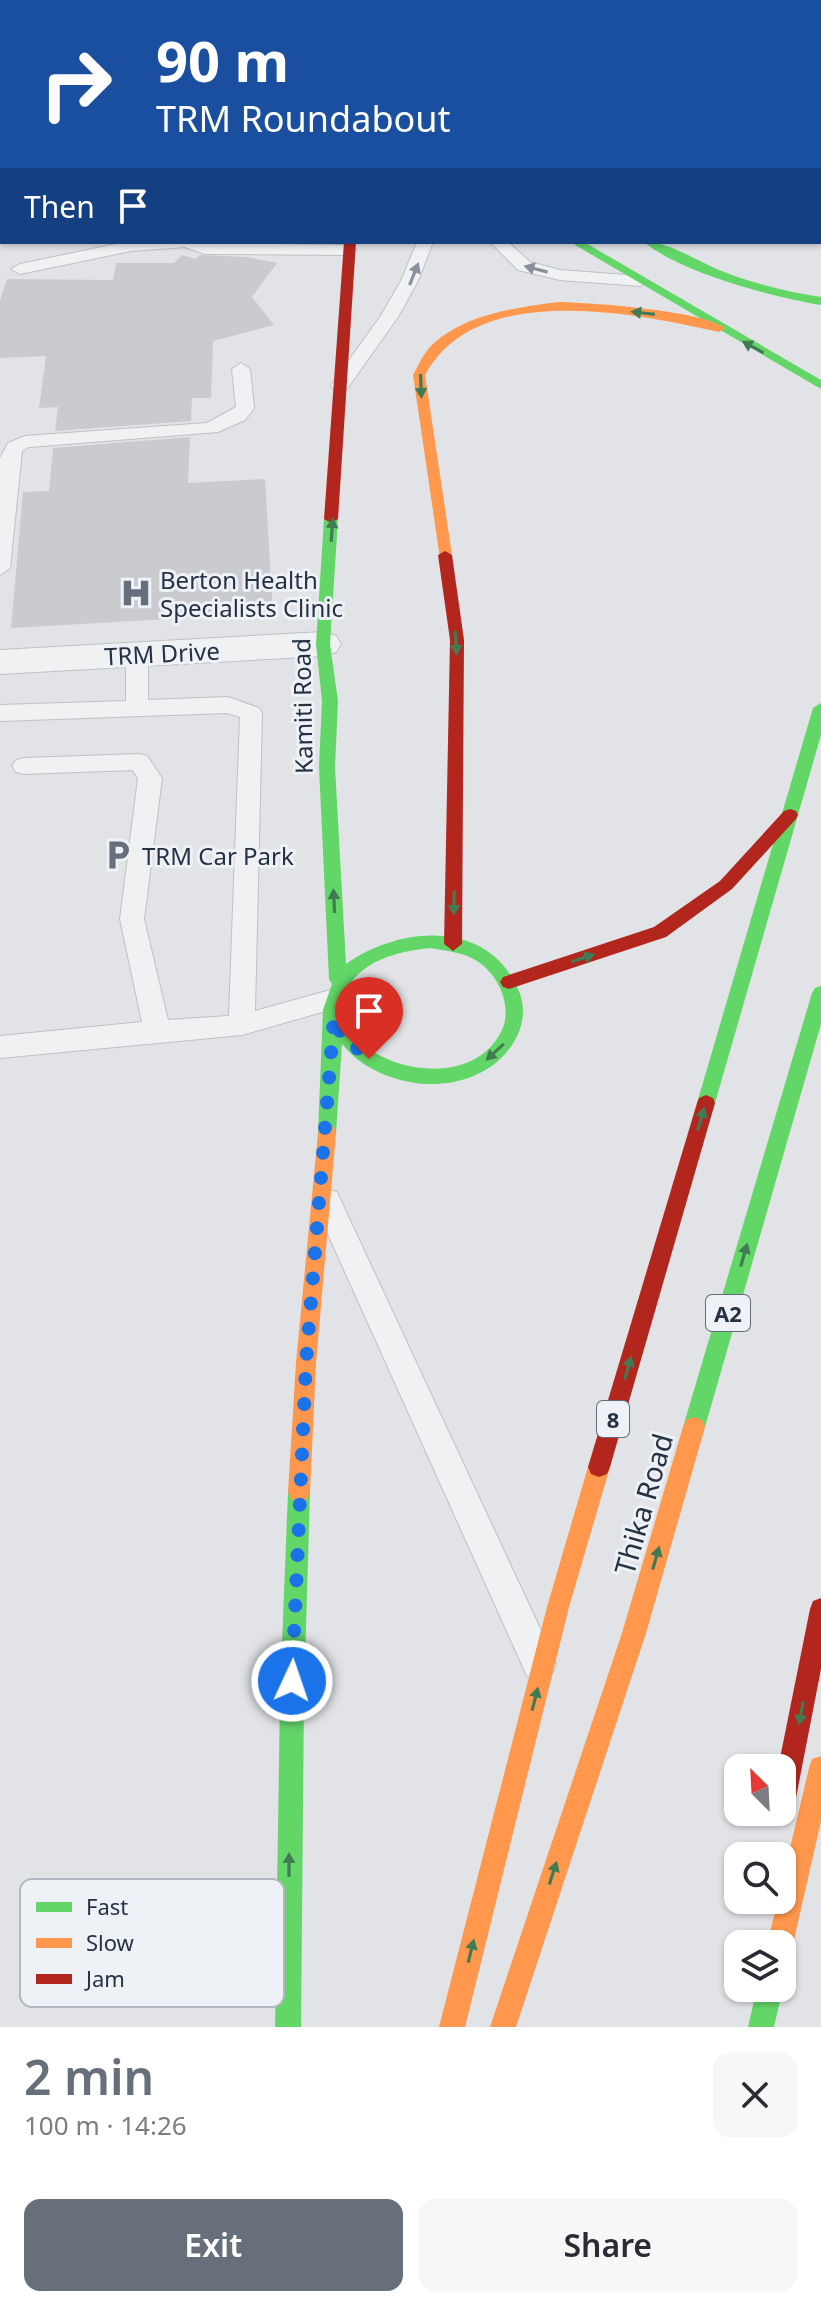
<!DOCTYPE html>
<html lang="en">
<head>
<meta charset="utf-8">
<style>
  body { margin:0; font-family:"Noto Sans",sans-serif; background:#f7f7f7; color:#2b2b33; height:100vh; display:flex; flex-direction:column; font-size:30px; white-space:nowrap }
  * { box-sizing:border-box; margin:0 }
  p { font-size:26px; color:#7c7c81 }
  .icon { flex:none; width:44px; height:44px; fill:none; stroke:currentColor; stroke-width:2; stroke-linecap:round; stroke-linejoin:round }
  .map { position:relative; height:2027px; overflow:hidden }
  .panel { display:flex; flex-direction:column; background:#fff; flex:1 }
  .panel>* { flex:none }
  .top-card { position:absolute; left:0px; top:0px; width:822px; height:244px; box-shadow:0 2px 6px #0004; background:#1a4fa0; color:#fff; overflow:hidden }
  .needle { width:52px; rotate:336deg }
  .controls { position:absolute; left:724px; top:1754px; display:grid; gap:16px }
  .controls a { display:grid; place-items:center; width:72px; height:72px; border-radius:16px; background:#fff; box-shadow:0 2px 6px #0004; font-size:40px }
  .pin { position:absolute; display:grid; place-items:center; width:68px; height:68px; color:#fff; margin:-82px -34px; border-radius:50% 50% 50% 0; rotate:-45deg; box-shadow:0 0 8px #0007 }
  .pin .icon { rotate:45deg }
  .me { position:absolute; width:88px; margin:-44px; rotate:3deg; stroke-linejoin:round; filter:drop-shadow(0 0 6px #0008) }
  .turn { display:flex; align-items:center; gap:28px; height:168px; padding:0 24px; font-size:36px }
  .turn .icon { width:104px; height:104px; stroke-width:2.5 }
  .turn b { display:block; font-size:56px; line-height:68px }
  .then { display:flex; align-items:center; height:76px; padding:0 24px; background:#0003; gap:16px; font-size:30px }
  .round { display:grid; place-items:center; flex:none; width:84px; height:84px; border-radius:16px; background:#f7f7f7 }
  .headline { display:flex; align-items:center; justify-content:space-between; height:136px; padding:0 24px }
  h1 { font-size:48px; font-weight:600; line-height:60px; color:#676f7b }
  .primary-button { display:flex; gap:16px; margin-top:auto; padding:16px 24px }
  .primary-button a { flex:1; height:92px; border-radius:16px; background:#676f7b; color:#fff; font-size:32px; font-weight:600; line-height:92px; text-align:center }
  .primary-button a+a { background:#f7f7f7; color:#2b2b33 }
  .map>svg:first-child { display:block }
  .building { fill:#c9cbcf }
  .lines { fill:none; stroke-linecap:round; stroke-linejoin:round }
  .lane-casing { stroke:#bfc1c4; stroke-width:2 }
  .street-casing { stroke:#bfc1c4; stroke-width:2 }
  .lane { fill:#f0f1f3; fill-rule:evenodd }
  .street { fill:#f0f1f3; fill-rule:evenodd }
  .fast { fill:#63d668; fill-rule:evenodd }
  .slow { fill:#ff974d; fill-rule:evenodd }
  .jam { fill:#b3261e; fill-rule:evenodd }
  .oneway { fill:#8b919a }
  .oneway2 { fill:#417b53 }
  .route { stroke:#1a73e8; stroke-width:14; stroke-dasharray:0 25.2 }
  .labels { text-anchor:middle; dominant-baseline:central; stroke-width:6; stroke-linejoin:round; paint-order:stroke }
  .shield { fill:#eef2f7; stroke:#626b78; stroke-width:2 }
  .shield-label { font-size:22px; font-weight:bold; fill:#263142 }
  .poi-label { font-size:24px; fill:#263142; stroke:#eef2f7; text-anchor:start }
  .street-label { font-size:24px; fill:#263142; stroke:#eef2f7 }
  .near-street-label { font-size:28px; fill:#263142; stroke:#eef2f7 }
  .key { fill:#eef2f7; stroke:#b2b8c1; stroke-width:2 }
  .key-label { font-size:22px; fill:#263142 }
</style>
</head>
<body>
<div class="map">
<svg width="821" height="2027" viewBox="0 0 821 2027">
  <rect width="100%" height="100%" fill="#e1e3e6"/>
  <g class="building">
    <polygon points="182,255 196,259 200,255 246,257 277,263 252,297 274,325 213,341 211,398 192,398 191,421 55,431 58,407 39,408 46,356 0,358 0,301 7,279 113,280 116,263 174,263"/>
    <polygon points="190,437 188,483 265,479 273,613 11,628 23,492 49,491 53,448"/>
  </g>
  <g class="lines">
    <defs>
      <g id="lane">
        <rect x="71" y="0" width="14" height="2"/>
        <polygon points="126,242 349,245 357,250 349,255 205,254 185,247 131,251 20,274 11,269 20,264"/>
        <polygon points="417,242 433,242 418,281 398,317 347,389 333,389 331,385 380,317 401,281"/>
        <polygon points="490,242 508,242 530,262 560,270 640,276 649,281 640,286 560,280 518,270"/>
        <polygon points="241,363 250,369 254,408 245,420 218,432 29,447 22,451 10,568 0,575 0,458 8,443 25,436 207,423 236,407 232,369"/>
        <polygon points="137,647 145,649 148,654 148,700 228,697 259,708 262,713 255,1011 334,989 343,992 347,999 343,1006 242,1035 0,1058 0,1036 142,1022 120,919 138,779 133,770 24,774 16,772 12,766 16,760 24,758 139,754 147,756 162,778 144,919 168,1020 229,1016 240,717 227,713 0,721 0,705 126,701 126,654 129,649"/>
        <polygon points="327,1189 337,1192 341,1201 551,1652 556,1664 551,1676 539,1681 527,1676 313,1201 317,1192"/>
      </g>
      <g id="street">
        <rect x="244" y="0" width="24" height="2"/>
        <rect x="0" y="113" width="2" height="16"/>
        <polygon points="323,632 336,636 341,644 336,652 323,656 0,674 0,650"/>
      </g>
    </defs>
    <use href="#lane" class="lane-casing"/>
    <use href="#street" class="street-casing"/>
    <use href="#lane" class="lane"/>
    <use href="#street" class="street"/>
    <g class="fast">
      <rect x="820" y="235" width="1" height="6"/>
      <polygon points="570,242 584,242 821,380 821,389"/>
      <path d="M644,242C670,242 695,260 719,270C752,283 786,292 821,297V305C773,297 681,273 644,242Z"/>
      <path d="M331,515L338,519L330,644L338,701L335,767L346,964C401,925 489,919 519,991C528,1014 521,1035 506,1053C487,1075 457,1085 428,1084C396,1083 362,1069 342,1044L336,1133L334,1139L327,1141L320,1139L318,1133L323,1010L332,984L329,979L319,767L322,701L316,644L324,519ZM430,948C446,951 463,952 477,961C498,974 513,1006 502,1030C479,1079 411,1076 372,1051C359,1042 350,1027 341,1013C344,966 390,952 430,948Z"/>
      <polygon points="821,703 821,735 715,1103 713,1108 699,1108 697,1103 813,708"/>
      <polygon points="821,986 821,1024 705,1427 702,1434 694,1437 686,1434 683,1427 812,993 815,988"/>
      <polygon points="299,1481 307,1485 310,1492 304,1695 301,2027 275,2027 280,1695 288,1492 291,1485"/>
      <polygon points="782,1986 783,1988 774,2027 748,2027 757,1988 782,1988"/>
    </g>
    <g class="slow">
      <polygon points="472,0 482,0 483,2 473,2"/>
      <path d="M559,302C593,303 700,310 725,328L719,332C635,313 476,280 425,375L452,555L445,559L440,558L413,375C419,364 424,352 434,343C466,314 518,307 559,302Z"/>
      <polygon points="327,1125 334,1127 336,1133 316,1363 310,1492 307,1499 299,1503 291,1499 288,1492 296,1363 318,1133 320,1127"/>
      <polygon points="694,1417 702,1420 705,1427 646,1633 516,2027 490,2027 622,1633 683,1427 686,1420"/>
      <polygon points="599,1457 607,1460 610,1467 569,1607 465,2027 439,2027 547,1607 588,1467 591,1460"/>
      <polygon points="821,1756 821,1821 793,1944 789,1953 782,1956 782,1944 767,1944 778,1900 782,1900 782,1882 809,1768 812,1759"/>
    </g>
    <g class="jam">
      <polygon points="344,242 356,242 338,519 331,523 324,519"/>
      <polygon points="445,551 452,555 464,640 462,944 453,951 444,944 450,640 438,555"/>
      <polygon points="790,809 796,811 798,815 796,819 732,889 666,937 509,989 503,987 500,982 503,977 654,927 720,881 784,811"/>
      <polygon points="706,1095 713,1098 715,1103 610,1467 607,1474 599,1477 591,1474 588,1467 697,1103 699,1098"/>
      <polygon points="821,1598 821,1669 794,1808 791,1817 782,1820 773,1817 771,1812 782,1812 782,1768 778,1768 810,1609 813,1601"/>
    </g>
  </g>
  <defs><path id="oneway-solid" d="M-6-.8H1V-3.2L6.5 0L1 3.2V.8H-6Z" transform="scale(2)"/></defs>
  <g class="oneway">
    <use href="#oneway-solid" transform="translate(536 269) rotate(-165)"/>
    <use href="#oneway-solid" transform="translate(414 274) rotate(-68)"/>
  </g>
  <g class="oneway2">
    <use href="#oneway-solid" transform="translate(643 313) rotate(-173)"/>
    <use href="#oneway-solid" transform="translate(753 347) rotate(-151)"/>
    <use href="#oneway-solid" transform="translate(421 386) rotate(88)"/>
    <use href="#oneway-solid" transform="translate(332 530) rotate(-86)"/>
    <use href="#oneway-solid" transform="translate(456 643) rotate(87)"/>
    <use href="#oneway-solid" transform="translate(334 901) rotate(-93)"/>
    <use href="#oneway-solid" transform="translate(454 903) rotate(91)"/>
    <use href="#oneway-solid" transform="translate(583 958) rotate(-18)"/>
    <use href="#oneway-solid" transform="translate(495 1052) rotate(137)"/>
    <use href="#oneway-solid" transform="translate(701 1119) rotate(-74)"/>
    <use href="#oneway-solid" transform="translate(744 1255) rotate(-74)"/>
    <use href="#oneway-solid" transform="translate(628 1368) rotate(-74)"/>
    <use href="#oneway-solid" transform="translate(656 1558) rotate(-74)"/>
    <use href="#oneway-solid" transform="translate(535 1699) rotate(-76)"/>
    <use href="#oneway-solid" transform="translate(801 1713) rotate(101)"/>
    <use href="#oneway-solid" transform="translate(289 1865) rotate(-90)"/>
    <use href="#oneway-solid" transform="translate(553 1873) rotate(-72)"/>
    <use href="#oneway-solid" transform="translate(471 1951) rotate(-76)"/>
  </g>
  <g class="lines">
    <polyline class="route" points="292,1681 306,1363 334,1017 341,1034 369,1059"/>
  </g>
  <defs>
    <symbol id="hospital-bare" viewBox="-9 -9 18 18"><path d="M-5-5h3v3.5h4V-5h3V5h-3V1.5h-4V5h-3Z" fill="#676f7b" stroke="#eef2f7" stroke-width="2.5" paint-order="stroke"/></symbol>
    <symbol id="parking-bare" viewBox="-9 -9 18 18"><path d="M-3.5-5.5H1a3.5 3.5 0 0 1 0 7H-1V5.5H-3.5ZM-1-3.4V-.6H.8a1.4 1.4 0 0 0 0-2.8Z" fill="#676f7b" stroke="#eef2f7" stroke-width="2.5" paint-order="stroke"/></symbol>
  </defs>
  <g fill-rule="evenodd">
    <use href="#hospital-bare" x="114" y="571" width="44" height="44"/>
    <use href="#parking-bare" x="96" y="833" width="44" height="44"/>
  </g>
  <g class="labels">
    <g class="shield">
      <rect x="706" y="1295" width="44" height="36" rx="6"/>
      <rect x="597" y="1401" width="32" height="36" rx="6"/>
    </g>
    <g class="shield-label">
      <text x="728" y="1313">A2</text>
      <text x="613" y="1419">8</text>
    </g>
    <g class="poi-label">
      <text x="160" y="579">Berton Health<tspan x="160" dy="28">Specialists Clinic</tspan></text>
      <text x="142" y="855">TRM Car Park</text>
    </g>
    <g class="street-label">
      <text transform="translate(162 653) rotate(-3)">TRM Drive</text>
      <text transform="translate(302 706) rotate(-91)">Kamiti Road</text>
    </g>
    <g class="near-street-label">
      <text transform="translate(643 1504) rotate(-74)">Thika Road</text>
    </g>
  </g>
  <rect x="20" y="1879" width="264" height="128" rx="12" class="key"/>
  <rect x="36" y="1902" width="36" height="10" fill="#63d668"/>
  <rect x="36" y="1938" width="36" height="10" fill="#ff974d"/>
  <rect x="36" y="1974" width="36" height="10" fill="#b3261e"/>
  <g class="key-label">
    <text x="86" y="1915">Fast</text>
    <text x="86" y="1951">Slow</text>
    <text x="86" y="1987">Jam</text>
  </g>
</svg>
<div class="controls">
<a><svg class="needle" viewBox="-14 -14 28 28"><path d="M0-13l5 13h-10z" fill="#e53935"/><path d="M0 13l5-13h-10z" fill="#7c7c81"/></svg></a>
<a><svg class="icon" aria-label="search" viewBox="0 0 24 24"><circle cx="10" cy="10" r="6"/><path d="M15 15l6 6"/></svg></a>
<a><svg class="icon" aria-label="layers" viewBox="0 0 24 24"><path d="M12 4l9 5-9 5-9-5zM3 14l9 5 9-5"/></svg></a>
</div>
<div class="pin" style="left:369px;top:1059px;background:#d93025"><svg class="icon" aria-label="arrive" viewBox="0 0 24 24"><path d="M6 21V4h12l-3 4 3 4H6"/></svg></div>
<svg class="me" style="left:292px;top:1681px" viewBox="-20 -20 40 40"><circle r="17" fill="#1a73e8" stroke="#fff" stroke-width="3"/><path d="M0-11L8 9 0 5-8 9z" fill="#fff"/></svg>
<div class="top-card">
<div class="turn"><svg class="icon" aria-label="right" viewBox="0 0 24 24"><path d="M7 20v-9h11M14 6l5 5-5 5"/></svg><div><b>90 m</b>TRM Roundabout</div></div>
<div class="then">Then<svg class="icon" aria-label="arrive" viewBox="0 0 24 24"><path d="M6 21V4h12l-3 4 3 4H6"/></svg></div>
</div>
</div>
<section class="panel">
<div class="headline"><div><h1>2 min</h1><p>100 m · 14:26</p></div><a class="round"><svg class="icon" aria-label="close" viewBox="0 0 24 24"><path d="M6 6l12 12M18 6L6 18"/></svg></a></div>
<div class="primary-button"><a>Exit</a><a>Share</a></div>
</section>
</body>
</html>
